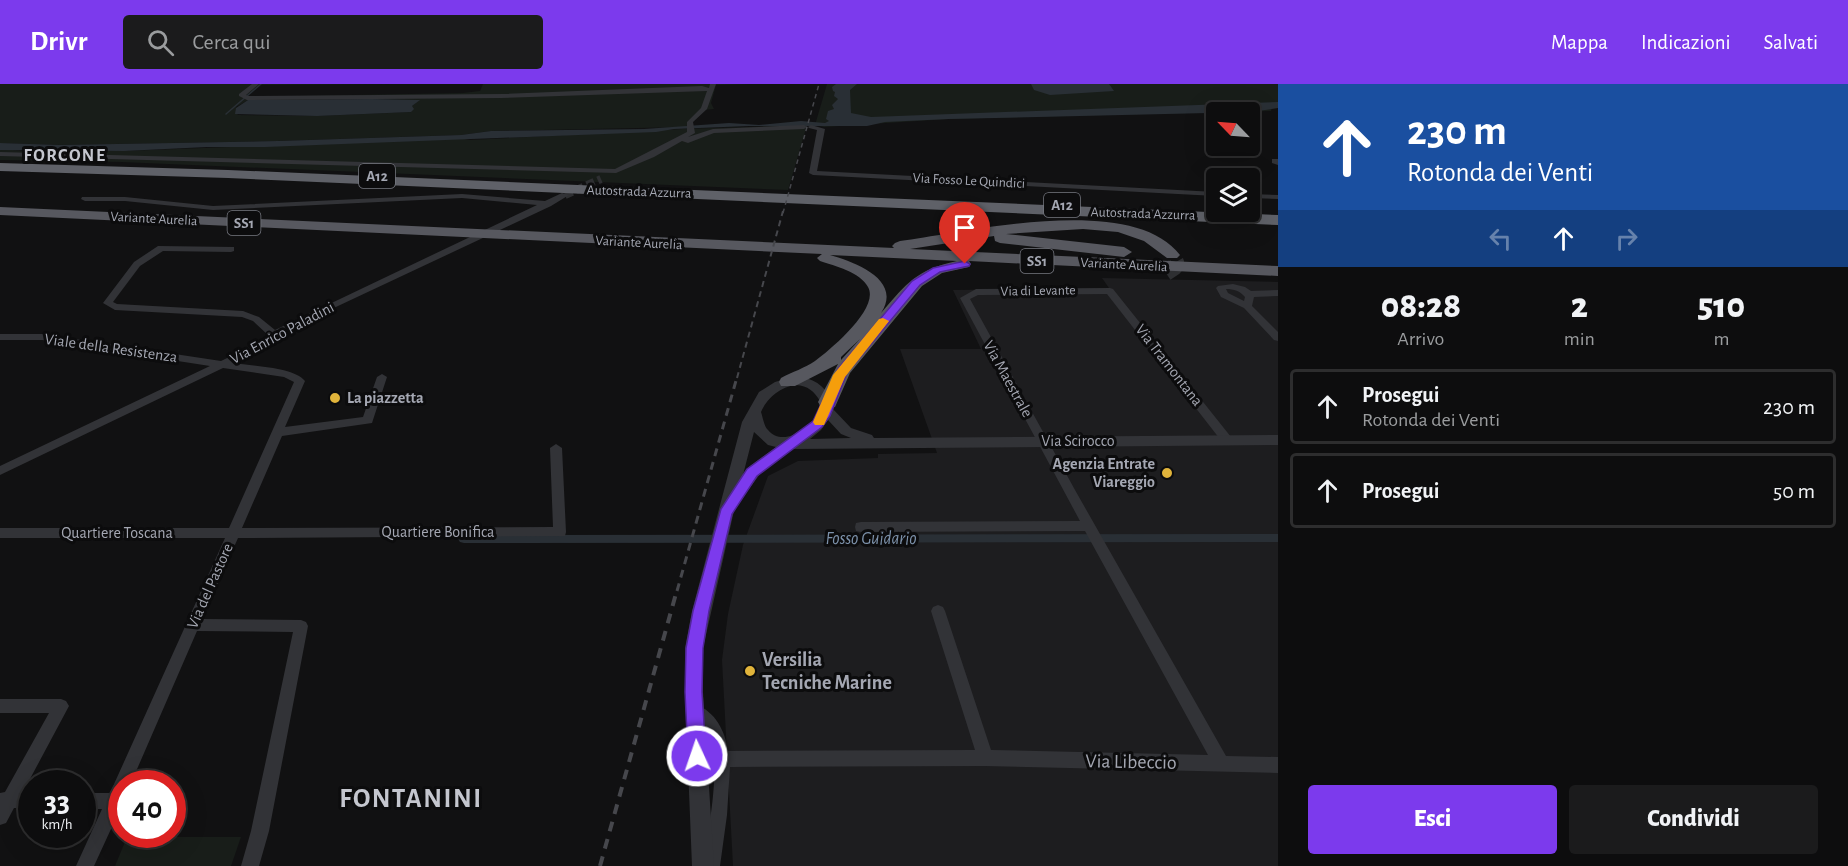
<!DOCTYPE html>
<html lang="it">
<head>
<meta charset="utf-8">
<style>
  body { margin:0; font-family:"Alegreya Sans",sans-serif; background:#1b1b1c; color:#f1f3f6; height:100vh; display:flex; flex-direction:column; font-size:22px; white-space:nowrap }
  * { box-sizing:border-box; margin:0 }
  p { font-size:20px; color:#9a9c9e }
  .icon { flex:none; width:33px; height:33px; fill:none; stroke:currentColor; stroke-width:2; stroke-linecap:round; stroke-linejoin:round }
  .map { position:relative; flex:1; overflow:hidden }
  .side { display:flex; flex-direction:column; background:#0d0d0e; width:570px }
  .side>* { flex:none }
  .hud { background:#1a4fa0; color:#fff; overflow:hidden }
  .needle { width:39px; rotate:295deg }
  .controls { position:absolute; left:1206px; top:18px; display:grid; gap:12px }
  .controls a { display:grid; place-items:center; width:54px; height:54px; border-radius:6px; background:#0d0d0e; box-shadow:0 6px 24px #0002,0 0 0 2px #2d2d2e; font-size:30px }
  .speed { position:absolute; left:18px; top:686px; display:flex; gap:12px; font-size:30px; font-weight:700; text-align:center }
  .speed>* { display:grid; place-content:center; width:78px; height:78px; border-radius:50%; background:#0d0d0e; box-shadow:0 6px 24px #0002,0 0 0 2px #2d2d2e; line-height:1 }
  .speed small { font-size:15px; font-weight:400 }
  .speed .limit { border:9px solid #d22; background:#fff; color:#111 }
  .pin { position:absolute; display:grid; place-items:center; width:51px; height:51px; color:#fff; margin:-62px -26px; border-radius:50% 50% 50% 0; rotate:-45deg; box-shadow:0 0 6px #0007 }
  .pin .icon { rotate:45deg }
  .me { position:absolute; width:66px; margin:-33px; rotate:357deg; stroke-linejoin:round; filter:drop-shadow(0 0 4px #0008) }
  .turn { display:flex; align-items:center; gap:21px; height:126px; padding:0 30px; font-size:27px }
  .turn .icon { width:78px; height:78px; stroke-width:2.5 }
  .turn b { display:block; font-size:42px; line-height:51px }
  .lanes { display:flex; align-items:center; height:57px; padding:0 30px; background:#0003; justify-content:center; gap:30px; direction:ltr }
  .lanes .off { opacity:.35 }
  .eta { display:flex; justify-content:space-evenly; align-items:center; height:102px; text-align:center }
  .eta b { font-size:36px; font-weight:800; line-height:42px }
  .action { display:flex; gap:12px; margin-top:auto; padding:12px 30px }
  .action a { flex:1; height:69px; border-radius:6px; background:#7c3aed; color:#fff; font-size:24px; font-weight:800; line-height:69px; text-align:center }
  .action a+a { background:#1b1b1c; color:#f1f3f6 }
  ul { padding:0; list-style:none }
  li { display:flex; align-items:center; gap:18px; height:75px; margin:0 12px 9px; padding:0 18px; border:3px solid #2d2d2e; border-radius:6px }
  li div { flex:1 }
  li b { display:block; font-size:22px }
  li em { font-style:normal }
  header { display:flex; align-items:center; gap:36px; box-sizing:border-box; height:84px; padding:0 30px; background:#7c3aed; color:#fff }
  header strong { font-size:28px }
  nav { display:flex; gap:33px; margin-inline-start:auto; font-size:21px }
  .search { width:420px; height:54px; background:#1b1b1c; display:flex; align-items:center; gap:15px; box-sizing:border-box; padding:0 21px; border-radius:6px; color:#9a9c9e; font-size:22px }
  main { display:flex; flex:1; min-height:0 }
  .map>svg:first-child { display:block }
  .built { fill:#1d1d1f }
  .green { fill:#181d19; fill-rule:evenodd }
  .water { fill:#292f35 }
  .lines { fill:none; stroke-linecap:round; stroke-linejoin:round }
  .stream { stroke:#292f35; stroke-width:1.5 }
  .canal { fill:#292f35; fill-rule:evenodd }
  .minor-tunnel { stroke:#2e2f32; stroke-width:8; stroke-dasharray:8 4; stroke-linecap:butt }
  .trunk-tunnel { stroke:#2e2f32; stroke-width:16; stroke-dasharray:16 8; stroke-linecap:butt }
  .minor { fill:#323337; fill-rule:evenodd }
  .tertiary { fill:#323337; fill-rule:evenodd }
  .trunk { fill:#57585f; fill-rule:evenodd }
  .motorway { fill:#5f6168; fill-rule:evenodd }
  .rail-far3 { stroke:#46474c; stroke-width:1.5; stroke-dasharray:4.5 4; stroke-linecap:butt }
  .rail-far2 { stroke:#46474c; stroke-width:2; stroke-dasharray:6 4.5; stroke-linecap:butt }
  .rail-far1 { stroke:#46474c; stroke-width:3; stroke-dasharray:8 6; stroke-linecap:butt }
  .rail { stroke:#46474c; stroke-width:4; stroke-dasharray:10 8; stroke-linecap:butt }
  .route { fill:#7c3aed; stroke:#51269a; stroke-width:1.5 }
  .slow { fill:#f59e0b }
  .poi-dot { fill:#e1b43b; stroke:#0c0c0d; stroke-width:2 }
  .labels { text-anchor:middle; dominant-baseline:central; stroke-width:6; stroke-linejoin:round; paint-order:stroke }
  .far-street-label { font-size:14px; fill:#a4a7b2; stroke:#0c0c0d }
  .shield { fill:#0c0c0d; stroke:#767880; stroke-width:1.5 }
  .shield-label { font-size:15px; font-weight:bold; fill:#a4a7b2 }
  .street-label { font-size:16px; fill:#a4a7b2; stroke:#0c0c0d }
  .poi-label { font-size:16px; font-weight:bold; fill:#a4a7b2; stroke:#0c0c0d; text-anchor:start }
  .far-district-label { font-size:18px; font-weight:bold; letter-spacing:1.5px; fill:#c4c6ce; stroke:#0c0c0d }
  .water-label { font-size:18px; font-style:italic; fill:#7d92ab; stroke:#0c0c0d }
  .near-poi-label { font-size:20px; font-weight:bold; fill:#a4a7b2; stroke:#0c0c0d; text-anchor:start }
  .near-street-label { font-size:20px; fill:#a4a7b2; stroke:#0c0c0d }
  .near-district-label { font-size:27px; font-weight:bold; letter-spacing:1.5px; fill:#c4c6ce; stroke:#0c0c0d }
</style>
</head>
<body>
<header>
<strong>Drivr</strong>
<div class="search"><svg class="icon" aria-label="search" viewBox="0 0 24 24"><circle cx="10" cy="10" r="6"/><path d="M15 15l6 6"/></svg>Cerca qui</div>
<nav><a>Mappa</a><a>Indicazioni</a><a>Salvati</a></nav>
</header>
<main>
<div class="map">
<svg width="1278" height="782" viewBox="0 0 1278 782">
  <rect width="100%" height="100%" fill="#111112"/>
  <polygon class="built" points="1102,194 1278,198 1278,782 733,782 722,576 728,530 743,461 768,392 798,377 878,374 878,370 937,369 900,265 981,265 953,206 1109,204"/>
  <g class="green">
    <path d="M0,0H390L260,1L246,13L463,9L480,7L483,0H752L716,1L711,19L714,25L703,26L690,38V42L686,43L491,47L461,51L278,57L60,61L0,59ZM372,15L419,16L412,22L411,28L317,32L238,31L236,28V23L248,16Z"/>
    <polygon points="827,0 1278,0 1278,24 1272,24 1271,27 949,35 824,43 815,41"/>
    <polygon points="807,41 788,106 121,78 0,76 0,66 3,65 24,67 124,67 459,54 470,56 682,45"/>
    <polygon points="127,753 241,753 231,782 115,782"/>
  </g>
  <g class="water">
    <polygon points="836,0 857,0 850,6 851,29 871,33 1278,18 1278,24 1251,28 949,35 885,38 867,42 749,42 674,45 656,48 265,63 207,63 124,67 0,66 0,59 60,61 278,57 461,51 491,47 644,45 729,39 759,41 801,37 825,39 829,37 826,35 828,27 834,25 832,21 838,15 834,12 835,8 833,7 832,3"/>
    <polygon points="1031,0 1109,0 1114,7 1050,11 1034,6"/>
    <polygon points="372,15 420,16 412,22 414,25 411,28 317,32 235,30 236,24 248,16"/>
  </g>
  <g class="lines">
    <polyline class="stream" points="226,30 261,0"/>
    <polygon class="canal" points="1278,450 1278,458 464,459 460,458 458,455 460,452 464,451"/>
    <polyline class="minor-tunnel" points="565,111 601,95"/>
    <polyline class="trunk-tunnel" points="1166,189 1175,183 1176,178 1172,171"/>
    <g class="minor">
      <polygon points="252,0 259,0 246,11 248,12 501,10 702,2 709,4 710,0 716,0 707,25 693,38 695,49 688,53 713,45 804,41 807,43 804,45 714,49 688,59 682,57 654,73 616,89 0,72 0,68 615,85 687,48 687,38 701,24 707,7 501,14 247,16 239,12 239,10"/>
      <polygon points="811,41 825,45 817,87 1216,108 1216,112 813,91 809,89 817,46 809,44 808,43"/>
      <polygon points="1272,75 1278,75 1278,81 1272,79"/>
      <path d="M562,109L569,111L551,122L289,245L258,267L233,279C252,282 294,283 305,297L285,343L363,333L377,293L382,290L387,293L372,339L282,352L242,444L553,443L550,364L556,360L562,364L566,448L565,452L238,454L202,535L301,536L306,538L308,542L269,747L259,782H241L251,747L293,548L197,547L131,699H122V721L94,782H76L102,725H82V709H110L225,454H0V444H229L294,298L284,293L223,284L0,391V382L210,282L42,256H0V250H42L221,277L250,263L268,251L253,237L242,233L115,226L103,219L134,178L158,162L234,163V167L231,168L163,167L140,182L113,218L117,220L243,227L259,233L275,246L537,121L462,114L213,126L125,117H85L81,115L82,113H125L213,122L462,110L545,117Z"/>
      <polygon points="1250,110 1278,111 1278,115 1250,114"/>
      <path d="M1233,200L1245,203L1251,207L1278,206V212L1254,213L1252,222L1278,248V257L1274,256L1244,224L1221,213L1216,204L1218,202ZM1226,205C1234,205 1240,207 1245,213L1244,217L1228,209Z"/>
      <path d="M1110,204L1113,205L1231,353L1233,356L1231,359H1223L1107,210L978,211L970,215L1075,406L1226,672L1278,673V689L985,682L730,683L727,731L720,782H702C708,751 722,680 709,651C704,641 692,637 687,627L690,622L695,620C716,628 725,647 728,667L975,666L931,527L933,523L938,521L943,523L945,527L991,666L1208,671L1085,447L861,448L856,447L855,443L856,439L861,438L1080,437L960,214L976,205Z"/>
      <polygon points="0,615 61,615 66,617 69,622 23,708 32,708 32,724 14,724 6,739 0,741 0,709 5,708 49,629 0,629"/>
    </g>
    <path class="tertiary" d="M792,293C812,292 823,300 833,317L832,324L851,344L872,351L874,354L1278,351V361L792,365L760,390L740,417L736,418L703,564V608L714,782H692L685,608V564L692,527L742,338L759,308L775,298ZM796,301C808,302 814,307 820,317C819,321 819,327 817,331C809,346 782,363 768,346C764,342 763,334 761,328C767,314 780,303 796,301ZM828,336L841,350L851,354L810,355L821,346ZM754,348L768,361L776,363L750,382L743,391Z"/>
    <path class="trunk" d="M0,123L894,164L892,162L895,159L900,157C968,148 1132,108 1180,171L1177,174H1167L1144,157L1118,148L1083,145L1006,150L1124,163L1132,168L1124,173L1000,159L995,157L994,152L910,165L1278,182V192L969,177L971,180L969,183L942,189L922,202L850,289L835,323L828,324L821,323L818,318L838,280L795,302H781L779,298L781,294C792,288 805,284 815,277C831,265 880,224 868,203C860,188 835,182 820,177L817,174L822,170L0,131ZM830,171L957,177C916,186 908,198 881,229C903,196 855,178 830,171ZM860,255L841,276V273Z"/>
    <polygon class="motorway" points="0,79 228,86 1278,131 1278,141 228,94 0,87"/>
    <polyline class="rail-far3" points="783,129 819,0"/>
    <polyline class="rail-far2" points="737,294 783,127"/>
    <polyline class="rail-far1" points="677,507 737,293"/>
    <polyline class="rail" points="600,782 677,506"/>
  </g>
  <polygon class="route" points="965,177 970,180 969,182 940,188 920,201 847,289 830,332 822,343 757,392 732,430 709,527 703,564 702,608 706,672 704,678 697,680 691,678 688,672 685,608 686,564 693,527 721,425 747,385 813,337 838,285 912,197 933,184"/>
  <polygon class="slow" points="883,234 889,237 845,293 824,341 815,341 813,338 833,291 879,235"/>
  <g class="poi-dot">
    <circle cx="335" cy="314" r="6"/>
    <circle cx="1167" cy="389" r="6"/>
    <circle cx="750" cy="587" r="6"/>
  </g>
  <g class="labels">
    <g class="far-street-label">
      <text transform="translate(969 97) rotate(3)">Via Fosso Le Quindici</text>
      <text transform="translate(639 108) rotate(2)">Autostrada Azzurra</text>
      <text transform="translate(1143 130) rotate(2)">Autostrada Azzurra</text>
      <text transform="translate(154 135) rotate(3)">Variante Aurelia</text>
      <text transform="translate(639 159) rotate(3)">Variante Aurelia</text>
      <text transform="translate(1124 181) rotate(3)">Variante Aurelia</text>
      <text transform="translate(1038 207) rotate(-1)">Via di Levante</text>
    </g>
    <g class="shield">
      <rect x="359" y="80" width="36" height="24" rx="4.5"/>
      <rect x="1044" y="109" width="36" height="24" rx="4.5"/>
      <rect x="227.5" y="127" width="33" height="24" rx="4.5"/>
      <rect x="1020.5" y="165" width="33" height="24" rx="4.5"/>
    </g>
    <g class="shield-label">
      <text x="377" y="92">A12</text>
      <text x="1062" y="121">A12</text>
      <text x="244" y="139">SS1</text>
      <text x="1037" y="177">SS1</text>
    </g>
    <g class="street-label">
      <text transform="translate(282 249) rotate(-28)">Via Enrico Paladini</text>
      <text transform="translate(111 264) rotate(8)">Viale della Resistenza</text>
      <text transform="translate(1169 281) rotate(52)">Via Tramontana</text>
      <text transform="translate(1008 295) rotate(61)">Via Maestrale</text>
      <text x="1078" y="357">Via Scirocco</text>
      <text x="438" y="448">Quartiere Bonifica</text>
      <text x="117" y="449">Quartiere Toscana</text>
      <text transform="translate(210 502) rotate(-66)">Via del Pastore</text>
    </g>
    <g class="poi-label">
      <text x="347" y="314">La piazzetta</text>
      <text x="1155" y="380" text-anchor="end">Agenzia Entrate<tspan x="1155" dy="18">Viareggio</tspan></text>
    </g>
    <g class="far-district-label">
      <text x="65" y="72">FORCONE</text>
    </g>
    <g class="water-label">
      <text x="871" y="455">Fosso Guidario</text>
    </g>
    <g class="near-poi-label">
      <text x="762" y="576">Versilia<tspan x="762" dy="23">Tecniche Marine</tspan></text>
    </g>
    <g class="near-street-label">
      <text transform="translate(1131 678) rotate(1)">Via Libeccio</text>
    </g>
    <g class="near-district-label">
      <text x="411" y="714">FONTANINI</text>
    </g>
  </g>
</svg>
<div class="controls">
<a><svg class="needle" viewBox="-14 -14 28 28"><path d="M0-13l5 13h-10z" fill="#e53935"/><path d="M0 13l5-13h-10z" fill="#9a9c9e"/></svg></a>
<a><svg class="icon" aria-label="layers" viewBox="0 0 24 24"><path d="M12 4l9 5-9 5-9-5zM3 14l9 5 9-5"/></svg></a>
</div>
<div class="speed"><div>33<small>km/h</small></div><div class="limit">40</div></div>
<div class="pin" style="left:965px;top:180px;background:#d93025"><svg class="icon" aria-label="arrive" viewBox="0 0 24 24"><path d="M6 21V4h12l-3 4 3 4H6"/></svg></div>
<svg class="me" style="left:697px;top:672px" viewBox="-20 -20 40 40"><circle r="17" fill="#7c3aed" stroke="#fff" stroke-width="3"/><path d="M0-11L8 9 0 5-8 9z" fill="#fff"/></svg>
</div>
<section class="side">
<div class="hud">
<div class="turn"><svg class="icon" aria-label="ahead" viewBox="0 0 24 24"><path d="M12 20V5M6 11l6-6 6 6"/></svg><div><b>230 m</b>Rotonda dei Venti</div></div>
<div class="lanes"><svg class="icon off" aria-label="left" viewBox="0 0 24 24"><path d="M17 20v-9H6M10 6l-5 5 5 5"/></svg><svg class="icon" aria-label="ahead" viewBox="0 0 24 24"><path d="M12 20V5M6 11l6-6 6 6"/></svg><svg class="icon off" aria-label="right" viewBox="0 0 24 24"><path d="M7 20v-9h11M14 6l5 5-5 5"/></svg></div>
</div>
<div class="eta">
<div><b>08:28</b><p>Arrivo</p></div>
<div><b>2</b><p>min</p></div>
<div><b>510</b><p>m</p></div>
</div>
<ul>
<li><svg class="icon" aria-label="ahead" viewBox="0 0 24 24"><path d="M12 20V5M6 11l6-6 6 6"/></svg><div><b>Prosegui</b><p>Rotonda dei Venti</p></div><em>230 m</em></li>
<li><svg class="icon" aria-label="ahead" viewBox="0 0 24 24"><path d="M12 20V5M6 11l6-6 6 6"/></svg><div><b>Prosegui</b></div><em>50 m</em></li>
</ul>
<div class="action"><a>Esci</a><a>Condividi</a></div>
</section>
</main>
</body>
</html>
